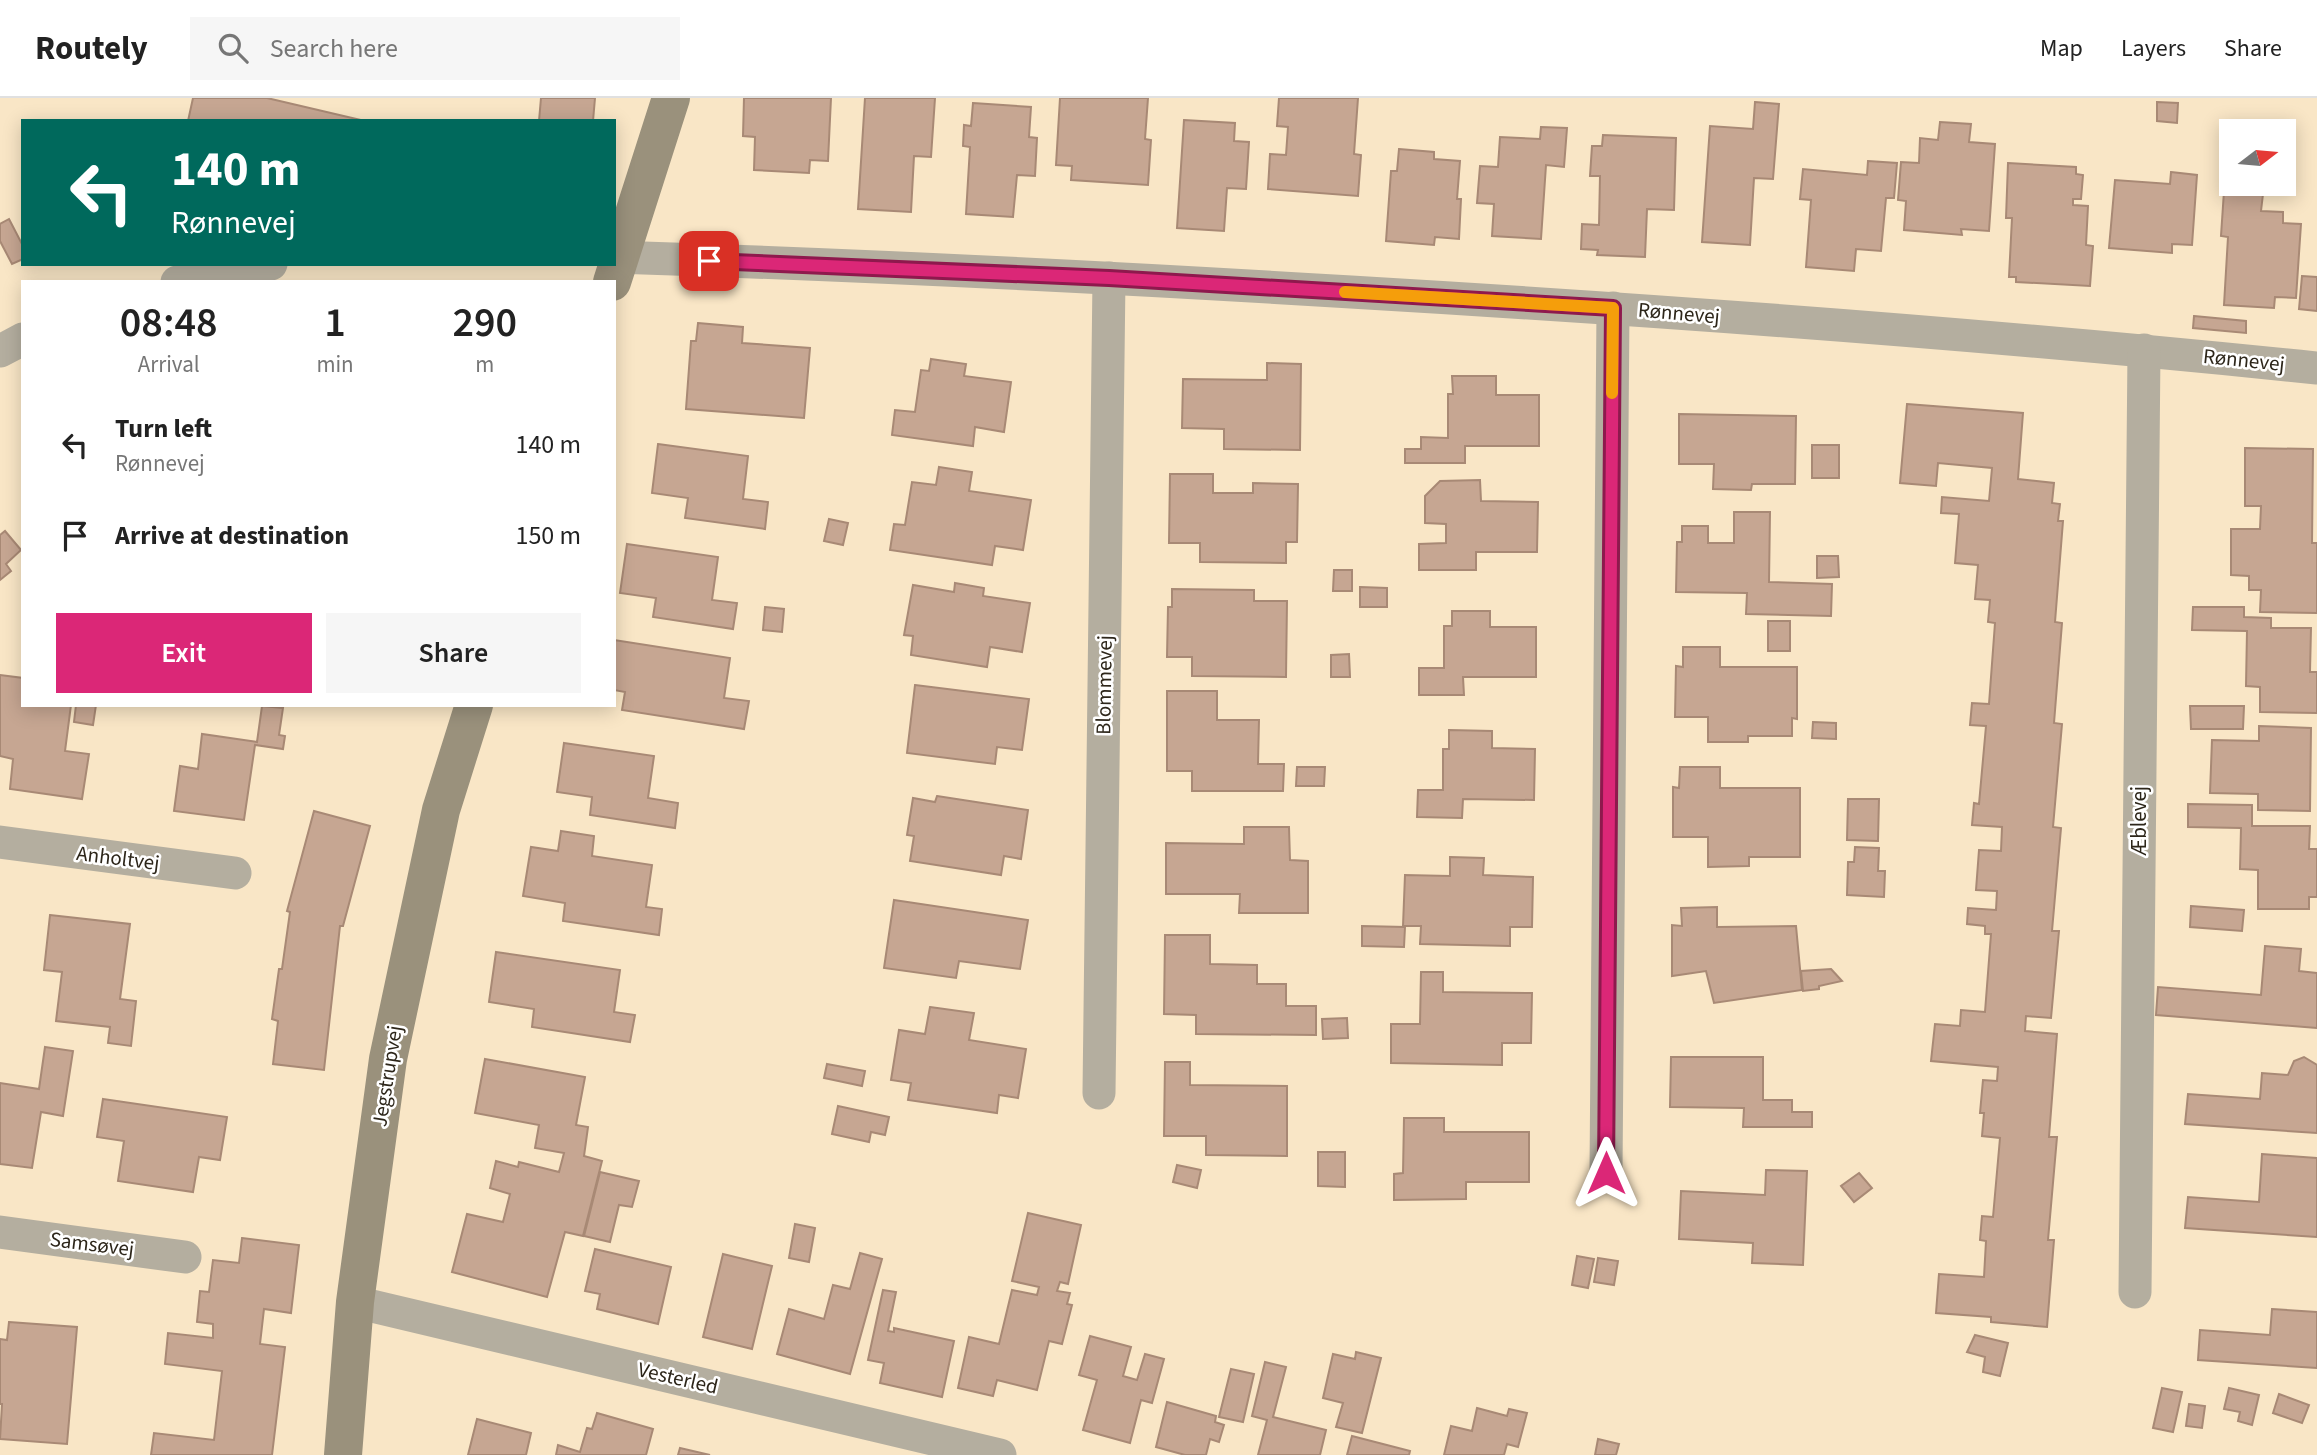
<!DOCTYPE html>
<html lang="en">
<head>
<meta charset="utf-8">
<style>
  body { margin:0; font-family:"Source Sans 3",sans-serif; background:#f6f6f6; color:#222; height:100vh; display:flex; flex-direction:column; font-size:26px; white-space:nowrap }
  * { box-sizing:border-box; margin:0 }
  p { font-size:23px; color:#767676 }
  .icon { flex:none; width:38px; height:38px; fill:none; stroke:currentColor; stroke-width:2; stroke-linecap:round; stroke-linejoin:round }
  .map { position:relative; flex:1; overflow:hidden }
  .sheet { position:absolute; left:21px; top:182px; width:595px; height:427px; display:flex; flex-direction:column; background:#fff; border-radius:0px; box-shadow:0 4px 18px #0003 }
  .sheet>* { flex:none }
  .top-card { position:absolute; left:21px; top:21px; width:595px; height:147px; border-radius:0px; box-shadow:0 4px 18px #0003; background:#00695c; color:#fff; overflow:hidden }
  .needle { width:46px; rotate:74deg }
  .controls { position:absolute; left:2219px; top:21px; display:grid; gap:14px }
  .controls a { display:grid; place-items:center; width:77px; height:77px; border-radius:0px; background:#fff; box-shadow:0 4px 18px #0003; font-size:35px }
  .pin { position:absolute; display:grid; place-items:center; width:60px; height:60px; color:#fff; margin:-30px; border-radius:14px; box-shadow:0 4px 10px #0006 }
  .me { position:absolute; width:77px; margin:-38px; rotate:0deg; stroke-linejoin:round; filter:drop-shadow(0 0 5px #0008) }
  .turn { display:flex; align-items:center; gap:24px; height:147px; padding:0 35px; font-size:32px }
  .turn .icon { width:91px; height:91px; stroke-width:2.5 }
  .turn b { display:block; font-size:49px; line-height:60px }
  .eta { display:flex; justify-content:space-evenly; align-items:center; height:119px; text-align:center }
  .eta b { font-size:42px; font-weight:600; line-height:49px }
  .cta { display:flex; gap:14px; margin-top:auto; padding:14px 35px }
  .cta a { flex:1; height:80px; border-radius:0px; background:#db2777; color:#fff; font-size:28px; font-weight:600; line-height:80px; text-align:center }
  .cta a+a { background:#f6f6f6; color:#222 }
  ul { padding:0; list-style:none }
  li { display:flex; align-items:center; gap:21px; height:91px; padding:0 35px }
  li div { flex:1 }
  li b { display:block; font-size:26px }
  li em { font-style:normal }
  header { display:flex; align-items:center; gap:42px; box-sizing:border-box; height:98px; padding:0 35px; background:#fff; border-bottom:2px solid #e0e0e0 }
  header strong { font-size:33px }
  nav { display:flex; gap:38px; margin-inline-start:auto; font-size:24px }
  .search { width:490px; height:63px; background:#f6f6f6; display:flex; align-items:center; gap:18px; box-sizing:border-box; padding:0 24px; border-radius:0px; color:#767676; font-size:26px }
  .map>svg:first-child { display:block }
  .building { fill:#c6a692; stroke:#a88975; stroke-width:2 }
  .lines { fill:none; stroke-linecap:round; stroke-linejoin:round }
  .street { stroke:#b4ae9f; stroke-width:33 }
  .secondary { stroke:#9a917c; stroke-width:38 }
  .route-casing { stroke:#8e194d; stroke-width:18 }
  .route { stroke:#db2777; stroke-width:12 }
  .slow { stroke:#f59e0b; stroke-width:12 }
  .labels { text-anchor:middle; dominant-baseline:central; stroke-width:5; stroke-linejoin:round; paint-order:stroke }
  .street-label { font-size:21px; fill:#2d261a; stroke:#fff }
</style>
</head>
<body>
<header>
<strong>Routely</strong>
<div class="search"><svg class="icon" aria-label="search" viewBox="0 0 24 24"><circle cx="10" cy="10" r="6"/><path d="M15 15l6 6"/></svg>Search here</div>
<nav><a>Map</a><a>Layers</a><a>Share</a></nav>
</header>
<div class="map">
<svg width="2317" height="1357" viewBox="0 0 2317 1357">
  <rect width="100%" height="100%" fill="#f9e6c6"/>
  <g class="building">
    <polygon points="193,0 267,0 365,23 188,23"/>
    <polygon points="541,0 595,0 593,23 539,23"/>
    <polygon points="744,0 831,0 828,63 810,62 809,75 754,72 755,39 743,38"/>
    <polygon points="865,0 935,0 931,59 914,58 911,114 858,111"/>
    <polygon points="1060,0 1148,0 1145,41 1151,42 1148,87 1071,82 1072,68 1056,67"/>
    <polygon points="1279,0 1358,0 1354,56 1361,57 1358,98 1268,91 1270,56 1286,57 1288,29 1277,28"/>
    <polygon points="1755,4 1779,6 1773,81 1754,80 1750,147 1702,144 1710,28 1753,31"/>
    <polygon points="2157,4 2178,5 2177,25 2157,23"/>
    <polygon points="973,5 1031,9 1029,39 1037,40 1035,78 1017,77 1013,119 966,116 970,49 963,48 964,27 971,28"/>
    <polygon points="1184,22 1235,25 1234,43 1249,44 1246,91 1227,90 1224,133 1177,130"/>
    <polygon points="1940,24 1971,26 1969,44 1995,46 1989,133 1961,131 1962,137 1904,132 1906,103 1898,102 1901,64 1919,65 1920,40 1938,42"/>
    <polygon points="1541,29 1567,30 1564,69 1546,67 1541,141 1492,138 1494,106 1477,105 1480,68 1498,69 1500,39 1540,41"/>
    <polygon points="1603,37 1676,40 1674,112 1647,111 1645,159 1597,157 1598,152 1581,151 1582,126 1599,127 1600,78 1590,78 1592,48 1602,48"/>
    <polygon points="1399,51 1434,54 1434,61 1460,63 1457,101 1461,101 1459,141 1435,139 1434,147 1386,143 1391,73 1397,73"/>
    <polygon points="1868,63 1897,65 1894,100 1886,100 1881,153 1856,151 1854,173 1806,169 1811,102 1800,101 1803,71 1867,77"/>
    <polygon points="2008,65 2076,69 2076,76 2083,77 2081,101 2073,101 2073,107 2088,108 2086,147 2093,148 2090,188 2016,184 2016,179 2009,179 2012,120 2006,120"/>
    <polygon points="2171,74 2197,77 2192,147 2172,146 2172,155 2109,150 2115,82 2170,86"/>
    <polygon points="2224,93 2263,96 2261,113 2283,114 2283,125 2301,126 2296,200 2275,199 2274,210 2224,207 2228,139 2221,138"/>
    <polygon points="9,121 23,148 23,161 12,166 0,143 0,126"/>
    <polygon points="2302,178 2317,179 2317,213 2299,211"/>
    <polygon points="2194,218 2246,223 2246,235 2193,230"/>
    <polygon points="698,225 743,229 742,245 810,250 804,320 686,311 691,243 696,243"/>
    <polygon points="931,261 966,266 964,278 1011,284 1004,334 975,329 973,348 892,337 895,312 915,314 921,272 929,273"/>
    <polygon points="1267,265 1301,266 1300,352 1224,351 1224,331 1182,330 1183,281 1267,282"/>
    <polygon points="1452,278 1496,278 1496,297 1539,297 1539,348 1465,348 1465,365 1405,365 1405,351 1421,351 1421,339 1448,340 1448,296 1453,296"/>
    <polygon points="1907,306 2023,315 2018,381 2054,385 2052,405 2060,406 2058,423 2063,423 2055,524 2062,525 2054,625 2062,626 2053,729 2061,730 2052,833 2059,833 2051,920 2026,918 2025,933 2057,936 2049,1039 2057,1039 2048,1142 2054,1142 2047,1229 1991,1224 1991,1219 1936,1215 1939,1176 1984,1179 1986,1143 1980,1142 1982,1118 1993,1119 2000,1040 1982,1038 1984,1015 1980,1015 1983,982 1997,983 1998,969 1931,963 1935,926 1960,928 1961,912 1985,914 1991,836 1985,836 1985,828 1967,826 1968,810 1996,812 1997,793 1976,792 1979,752 2001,753 2002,729 1972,727 1974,705 1979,706 1986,628 1970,627 1972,605 1989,606 1995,525 1988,524 1990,502 1975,501 1978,467 1955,465 1959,416 1941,415 1942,399 1989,403 1992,370 1938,365 1936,388 1900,385"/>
    <polygon points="1679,316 1796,318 1795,386 1752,386 1751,392 1713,391 1714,366 1679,366"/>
    <polygon points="658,346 748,358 743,401 768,404 765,431 685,420 688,400 652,395"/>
    <rect x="1812" y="347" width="27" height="33"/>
    <polygon points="2245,350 2313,351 2312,445 2317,445 2317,515 2260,514 2261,492 2249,492 2249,478 2231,477 2231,431 2260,431 2261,408 2245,408"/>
    <polygon points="939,369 972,374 969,393 1031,402 1023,452 995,448 992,467 890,452 894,426 905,427 912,384 936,387"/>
    <polygon points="1170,376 1213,376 1213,395 1253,395 1253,385 1298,386 1297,444 1286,444 1286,465 1200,464 1200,445 1169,445"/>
    <polygon points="1480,382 1481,403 1538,404 1537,454 1476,454 1476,472 1419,472 1419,446 1446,445 1446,426 1425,425 1425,398 1440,383"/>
    <polygon points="1734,414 1770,414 1769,484 1832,486 1831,518 1746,516 1747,495 1676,494 1677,444 1682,444 1682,428 1708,428 1708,445 1734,445"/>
    <polygon points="829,421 848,425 843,447 824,443"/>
    <polygon points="5,433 21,452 6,466 11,473 0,482 0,437"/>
    <polygon points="627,446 718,459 712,502 737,505 733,531 653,519 656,500 620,495"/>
    <polygon points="1817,458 1838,458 1839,479 1817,480"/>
    <polygon points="1334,472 1352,472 1352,493 1333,493"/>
    <polygon points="955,485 984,490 983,498 1030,505 1022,554 990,549 987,569 911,557 913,538 904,537 913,487 954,494"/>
    <polygon points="1360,489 1387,490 1387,509 1360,509"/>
    <polygon points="1172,491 1254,492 1254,503 1287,503 1286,579 1192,578 1192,559 1167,559 1168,509 1172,509"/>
    <polygon points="765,509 784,511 782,534 763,532"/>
    <polygon points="2193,509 2244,509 2244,519 2271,520 2271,530 2311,530 2310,574 2317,574 2317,615 2260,614 2260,589 2246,588 2247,533 2192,532"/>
    <polygon points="1452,513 1490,513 1490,529 1536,529 1536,579 1463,579 1464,597 1419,597 1419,570 1444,570 1444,528 1452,528"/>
    <rect x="1768" y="523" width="22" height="30"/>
    <polygon points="614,542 730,560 724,600 749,603 744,631 622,612 625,594 614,592"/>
    <polygon points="1683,549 1720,549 1720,569 1797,569 1797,621 1792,620 1792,638 1748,638 1748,644 1708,644 1708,619 1675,619 1676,568 1683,569"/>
    <polygon points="1349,556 1350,579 1331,579 1331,557"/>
    <polygon points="0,577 23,580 23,607 71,607 65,653 89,656 82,701 10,691 13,661 0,658"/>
    <polygon points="915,587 1029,601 1022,652 997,649 995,666 907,655"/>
    <polygon points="1167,593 1217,593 1217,622 1259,622 1258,666 1284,666 1283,693 1192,693 1192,673 1167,673"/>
    <polygon points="76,607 96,607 93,627 74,624"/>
    <polygon points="262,608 283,610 279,637 285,638 283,651 255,647 244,722 174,713 180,668 198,671 202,636 257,644"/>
    <polygon points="2190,608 2244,608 2243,631 2191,631"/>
    <polygon points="1813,624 1836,625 1836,641 1812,640"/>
    <polygon points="2259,628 2311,630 2310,713 2258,712 2258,696 2210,695 2212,642 2259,643"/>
    <polygon points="1449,632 1492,633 1492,650 1535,651 1534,702 1463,701 1462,720 1417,719 1418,692 1443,692 1443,651 1449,651"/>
    <polygon points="564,645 654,658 648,700 678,705 675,730 590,717 592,699 557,694"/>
    <polygon points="1297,669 1325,669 1324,688 1296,688"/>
    <polygon points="1680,669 1720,669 1720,690 1800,690 1800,759 1749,759 1749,768 1708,769 1708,739 1673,739 1673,689 1679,690"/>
    <polygon points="937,698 1028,712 1021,761 1004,758 1001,777 910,763 914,738 907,737 913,700 935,704"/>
    <polygon points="1848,701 1879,701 1878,743 1847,742"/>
    <polygon points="2188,706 2252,707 2252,728 2310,728 2309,751 2317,751 2317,799 2309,799 2309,811 2258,811 2258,772 2240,771 2241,730 2188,729"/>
    <polygon points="314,713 370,728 343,828 340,828 324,972 273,966 278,923 272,921 279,871 282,871 290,814 287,813"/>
    <polygon points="1244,729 1289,729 1290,762 1308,763 1308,815 1239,815 1240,796 1166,796 1166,745 1244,746"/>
    <polygon points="561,733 594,738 592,758 652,767 646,809 662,811 659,837 563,823 565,805 523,798 531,749 558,753"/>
    <polygon points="1855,749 1879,750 1878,773 1885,773 1884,799 1847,797 1848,764 1854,764"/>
    <polygon points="1450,759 1484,760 1483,777 1533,779 1532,829 1510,829 1510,848 1420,846 1421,828 1403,828 1405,777 1450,778"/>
    <polygon points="894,802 1028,822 1020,871 959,863 956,880 884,870"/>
    <polygon points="2191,808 2244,812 2242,833 2190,829"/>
    <polygon points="1717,809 1717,829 1796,828 1802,892 1714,905 1706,873 1672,878 1672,827 1682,828 1681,810"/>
    <polygon points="50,817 130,826 120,901 136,903 131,948 108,945 110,929 56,923 62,874 44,872"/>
    <polygon points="1362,828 1405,829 1404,849 1362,848"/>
    <polygon points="1165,837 1210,837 1210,866 1257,867 1257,886 1286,886 1286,908 1316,908 1316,937 1196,936 1196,917 1164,916"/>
    <polygon points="2265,848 2301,851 2299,873 2317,875 2317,930 2156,917 2158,889 2261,897"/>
    <polygon points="496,854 620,872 614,914 635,917 630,944 532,929 534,911 489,904"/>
    <polygon points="1831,871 1842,883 1819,888 1819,891 1803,893 1801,873"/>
    <polygon points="1421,874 1443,874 1443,894 1532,895 1531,945 1502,945 1502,967 1391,965 1391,926 1420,926"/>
    <polygon points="930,909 974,915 969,942 1026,951 1018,1000 999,997 997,1015 908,1002 911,985 891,982 899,932 925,936"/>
    <polygon points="1347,920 1348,940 1323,941 1322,921"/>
    <polygon points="45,949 73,953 63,1018 41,1014 32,1070 0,1066 0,985 39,991"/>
    <polygon points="1671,959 1763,959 1763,1002 1792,1002 1792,1014 1812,1014 1812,1029 1743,1029 1744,1010 1670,1009"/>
    <polygon points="2304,959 2317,967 2317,1035 2185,1026 2188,996 2260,1001 2262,975 2288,977 2294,963"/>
    <polygon points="485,961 585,979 576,1027 588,1029 584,1058 602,1063 583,1138 565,1134 547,1199 452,1174 467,1116 503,1124 510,1096 490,1090 496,1063 518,1069 519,1064 559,1074 564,1055 535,1050 539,1027 475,1015"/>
    <polygon points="1165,964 1190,964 1190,987 1287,988 1287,1058 1206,1057 1206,1038 1164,1038"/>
    <polygon points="827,966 865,973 862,988 824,980"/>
    <polygon points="103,1001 227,1019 220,1062 199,1059 193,1094 118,1083 124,1043 97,1039"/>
    <polygon points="838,1008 889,1019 885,1037 871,1034 869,1044 832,1036"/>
    <polygon points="1404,1020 1444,1020 1444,1034 1529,1034 1529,1084 1466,1084 1466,1101 1394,1102 1394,1076 1403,1075"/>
    <polygon points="1318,1054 1345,1054 1345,1089 1318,1088"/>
    <polygon points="2262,1056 2317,1060 2317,1139 2185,1130 2188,1099 2259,1104"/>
    <polygon points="1177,1067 1201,1072 1197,1090 1173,1084"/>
    <polygon points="1766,1072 1807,1073 1803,1167 1752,1165 1753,1145 1679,1141 1681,1093 1765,1097"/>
    <polygon points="600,1074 639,1083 632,1109 619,1107 610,1144 584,1138"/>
    <polygon points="1859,1075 1872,1090 1854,1104 1841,1088"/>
    <polygon points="1028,1115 1081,1127 1068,1186 1060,1184 1057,1193 1070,1195 1067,1206 1072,1207 1062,1246 1049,1243 1037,1292 997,1282 993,1298 958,1290 969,1239 999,1246 1012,1192 1037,1197 1039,1189 1012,1183"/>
    <polygon points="795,1126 815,1130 809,1164 789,1160"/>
    <polygon points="242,1140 299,1147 291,1215 264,1211 260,1246 285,1249 272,1357 151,1357 154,1335 214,1342 222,1273 165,1266 168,1235 213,1240 213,1226 197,1224 200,1193 209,1194 213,1162 239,1165"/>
    <polygon points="595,1151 671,1169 658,1226 597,1211 600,1196 585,1193"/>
    <polygon points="860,1155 882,1161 850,1276 777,1256 789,1211 824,1221 833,1187 850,1191"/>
    <polygon points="723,1156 772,1168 752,1251 703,1239"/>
    <polygon points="1577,1158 1594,1161 1588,1190 1572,1187"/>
    <polygon points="1598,1160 1618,1163 1614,1187 1594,1184"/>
    <polygon points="883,1192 896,1194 888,1233 894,1234 894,1230 954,1243 942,1299 880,1285 884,1265 868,1262"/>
    <polygon points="2272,1211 2317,1214 2317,1270 2198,1262 2200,1232 2270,1237"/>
    <polygon points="9,1224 77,1229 67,1346 0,1341 2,1306 0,1306 0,1241 7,1242"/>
    <polygon points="1975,1237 2008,1245 2000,1278 1983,1274 1985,1259 1967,1254"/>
    <polygon points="1090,1238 1131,1249 1123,1278 1137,1282 1145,1256 1164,1261 1152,1305 1141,1302 1130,1345 1083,1332 1097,1282 1079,1277"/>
    <polygon points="1356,1254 1381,1260 1362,1335 1336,1329 1343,1305 1323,1300 1333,1256 1355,1261"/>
    <polygon points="1265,1264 1286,1269 1273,1319 1326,1332 1320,1357 1258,1357 1267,1322 1252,1318"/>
    <polygon points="1231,1271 1254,1276 1243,1324 1219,1319"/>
    <polygon points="2162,1290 2182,1294 2173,1334 2153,1330"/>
    <polygon points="2229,1290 2259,1297 2252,1327 2238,1323 2240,1314 2224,1311"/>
    <polygon points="2279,1296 2309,1307 2302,1325 2273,1315"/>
    <polygon points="1167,1304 1216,1318 1215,1324 1224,1327 1219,1344 1210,1341 1206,1357 1185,1357 1156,1349"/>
    <polygon points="2189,1306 2205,1308 2202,1330 2186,1328"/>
    <polygon points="1477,1310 1507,1318 1509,1311 1527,1315 1518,1349 1507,1346 1504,1357 1444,1357 1451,1328 1472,1333"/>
    <polygon points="597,1315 653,1331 646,1357 556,1357 558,1347 580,1354 587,1330 592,1331"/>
    <polygon points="477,1321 531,1335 526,1357 468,1357"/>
    <polygon points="1352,1338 1410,1353 1409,1357 1347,1357"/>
    <polygon points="1598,1341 1619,1346 1616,1357 1595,1357"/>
    <polygon points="680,1350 710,1357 678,1357"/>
  </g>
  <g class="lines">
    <g class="street">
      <path d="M614,159C860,167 1106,179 1351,194C1673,213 1996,237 2317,270"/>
      <polyline points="177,184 271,166"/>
      <polyline points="0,253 23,241"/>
      <polyline points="0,744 235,775"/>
      <polyline points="1099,995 1109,180"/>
      <polyline points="1606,1075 1613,210"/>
      <polyline points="0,1134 185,1159"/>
      <polyline points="2135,1194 2144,252"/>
      <polyline points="355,1204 1000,1357"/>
    </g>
    <g class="secondary">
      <polyline points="612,184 671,0"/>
      <polyline points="343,1357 355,1204 388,961 441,712 474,607"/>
    </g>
  </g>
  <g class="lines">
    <defs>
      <polyline id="route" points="709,163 1109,180 1613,210 1606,1075"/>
    </defs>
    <use href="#route" class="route-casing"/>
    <use href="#route" class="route"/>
    <polyline class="slow" points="1345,194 1613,210 1612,295"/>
  </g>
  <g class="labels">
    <g class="street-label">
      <text transform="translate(1679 215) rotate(5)">Rønnevej</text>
      <text transform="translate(2244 262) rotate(6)">Rønnevej</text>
      <text transform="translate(1104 587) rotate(-89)">Blommevej</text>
      <text transform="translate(2139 723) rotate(-90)">Æblevej</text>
      <text transform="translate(118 760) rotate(7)">Anholtvej</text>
      <text transform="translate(387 978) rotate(-81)">Jegstrupvej</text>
      <text transform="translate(92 1146) rotate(7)">Samsøvej</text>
      <text transform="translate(678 1280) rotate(13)">Vesterled</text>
    </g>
  </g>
</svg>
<div class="controls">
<a><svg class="needle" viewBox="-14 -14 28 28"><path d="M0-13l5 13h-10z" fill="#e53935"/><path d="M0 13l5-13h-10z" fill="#767676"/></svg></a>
</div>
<div class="pin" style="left:709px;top:163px;background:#d93025"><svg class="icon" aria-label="arrive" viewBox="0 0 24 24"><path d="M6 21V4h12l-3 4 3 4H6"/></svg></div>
<svg class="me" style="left:1606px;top:1075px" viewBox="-20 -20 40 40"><path d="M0-17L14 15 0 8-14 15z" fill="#db2777" stroke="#fff" stroke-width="4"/></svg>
<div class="top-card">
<div class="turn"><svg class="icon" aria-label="left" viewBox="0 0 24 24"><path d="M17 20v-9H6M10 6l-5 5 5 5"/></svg><div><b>140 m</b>Rønnevej</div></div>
</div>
<section class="sheet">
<div class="eta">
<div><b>08:48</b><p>Arrival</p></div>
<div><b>1</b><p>min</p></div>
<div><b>290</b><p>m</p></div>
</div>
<ul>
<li><svg class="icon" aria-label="left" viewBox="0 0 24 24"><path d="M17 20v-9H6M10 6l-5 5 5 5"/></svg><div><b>Turn left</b><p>Rønnevej</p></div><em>140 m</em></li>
<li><svg class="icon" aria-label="arrive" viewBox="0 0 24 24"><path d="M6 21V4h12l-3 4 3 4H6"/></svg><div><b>Arrive at destination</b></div><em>150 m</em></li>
</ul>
<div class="cta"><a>Exit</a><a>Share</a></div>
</section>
</div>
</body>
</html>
